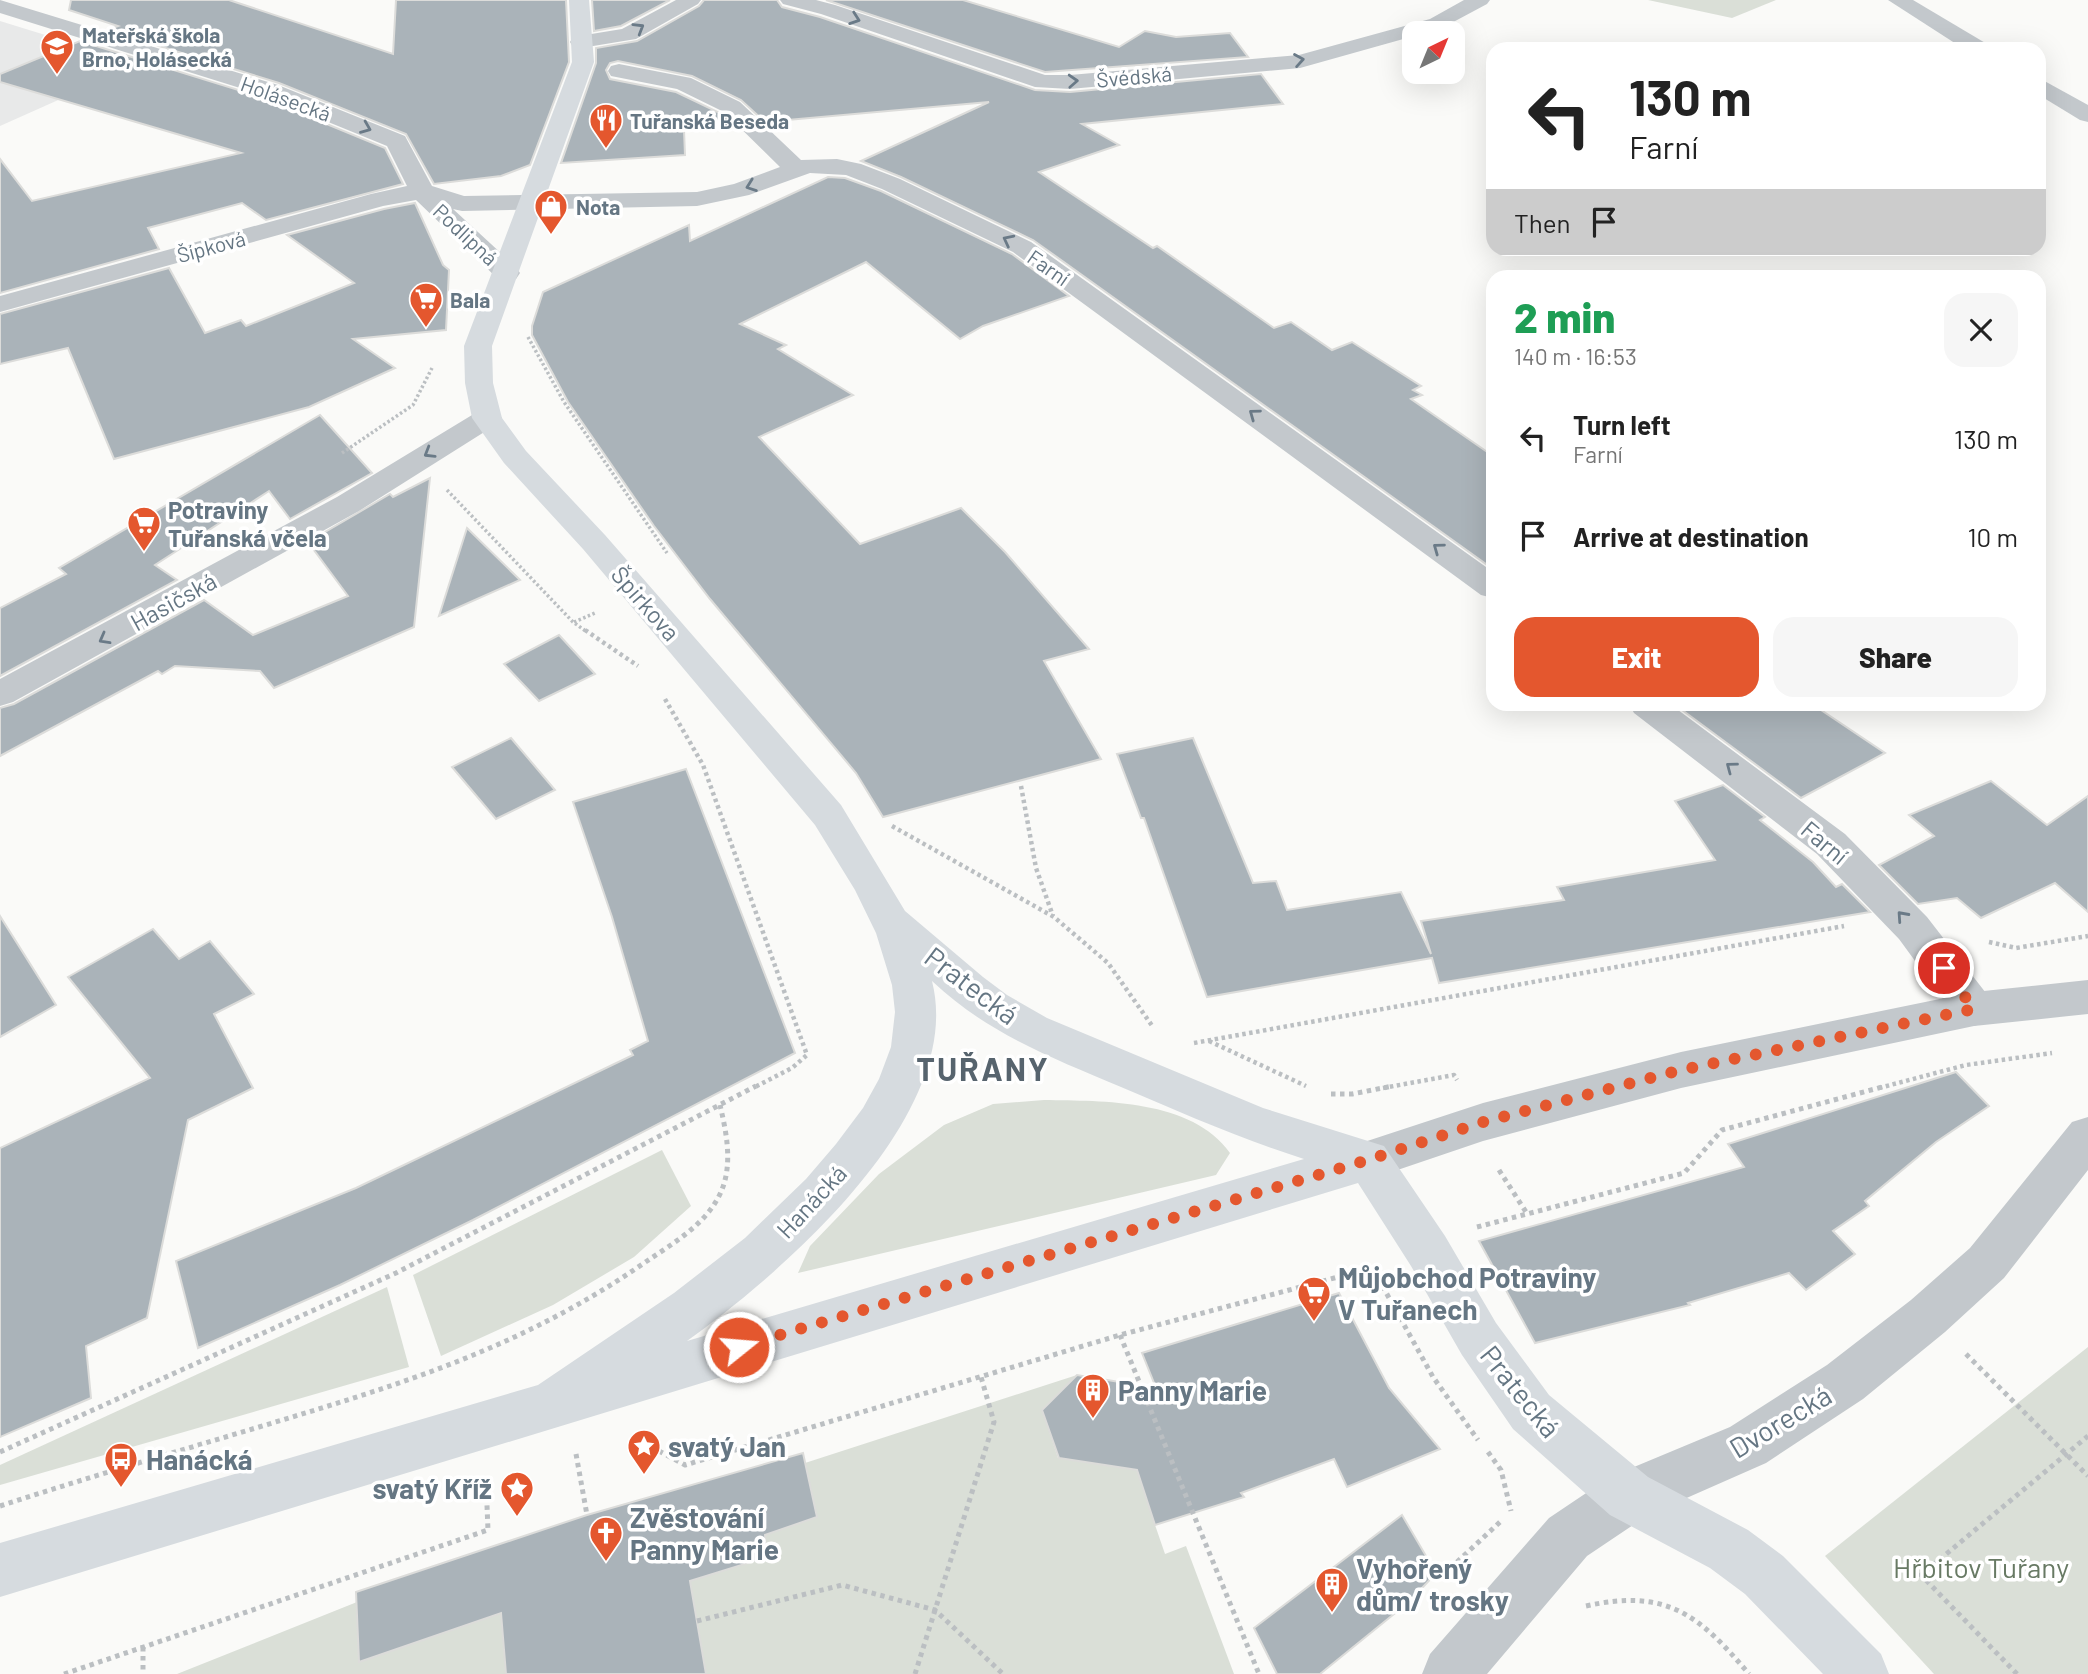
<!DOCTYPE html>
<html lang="en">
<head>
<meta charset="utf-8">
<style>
  body { margin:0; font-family:Barlow,sans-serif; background:#f6f6f6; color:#222; height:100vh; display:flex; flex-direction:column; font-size:26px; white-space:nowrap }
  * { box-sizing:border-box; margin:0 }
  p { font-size:23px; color:#767676 }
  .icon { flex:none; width:38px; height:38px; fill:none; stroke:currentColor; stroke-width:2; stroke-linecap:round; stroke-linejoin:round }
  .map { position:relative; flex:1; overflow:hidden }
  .panel { position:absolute; left:1486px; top:270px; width:560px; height:441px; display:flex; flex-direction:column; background:#fff; border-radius:21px; box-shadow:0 7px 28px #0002 }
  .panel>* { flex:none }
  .banner { position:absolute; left:1486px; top:42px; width:560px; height:214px; border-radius:21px; box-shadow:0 7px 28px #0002; background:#fff; color:#222; overflow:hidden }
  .needle { width:46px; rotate:43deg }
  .buttons { position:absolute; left:1402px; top:21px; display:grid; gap:14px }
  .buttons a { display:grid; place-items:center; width:63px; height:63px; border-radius:14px; background:#fff; box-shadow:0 7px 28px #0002; font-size:35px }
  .pin { position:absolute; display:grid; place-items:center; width:60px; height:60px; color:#fff; margin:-30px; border:4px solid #fff; border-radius:50%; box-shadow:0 2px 7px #0007 }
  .me { position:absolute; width:77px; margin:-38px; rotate:73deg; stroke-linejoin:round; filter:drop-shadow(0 0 5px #0008) }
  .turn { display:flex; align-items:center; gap:24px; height:147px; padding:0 28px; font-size:32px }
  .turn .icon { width:91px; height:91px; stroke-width:2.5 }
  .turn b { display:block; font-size:49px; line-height:60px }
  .then { display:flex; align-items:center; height:66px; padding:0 28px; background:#0003; gap:14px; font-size:26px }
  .round { display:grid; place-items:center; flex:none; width:74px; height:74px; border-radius:21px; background:#f6f6f6 }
  .head { display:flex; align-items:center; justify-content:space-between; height:119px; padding:0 28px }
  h1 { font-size:42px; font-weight:800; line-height:52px; color:#1e9e55 }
  .primary-button { display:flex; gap:14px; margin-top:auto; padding:14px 28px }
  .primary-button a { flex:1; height:80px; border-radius:21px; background:#e4572e; color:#fff; font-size:28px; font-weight:800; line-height:80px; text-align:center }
  .primary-button a+a { background:#f6f6f6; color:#222 }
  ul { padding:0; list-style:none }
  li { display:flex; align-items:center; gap:21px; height:98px; padding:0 28px }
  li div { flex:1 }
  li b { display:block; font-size:26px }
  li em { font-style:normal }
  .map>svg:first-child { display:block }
  .built { fill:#e8e9e9 }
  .green { fill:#dadfd7 }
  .building { fill:#aab3b9; stroke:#dcdcda; stroke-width:2 }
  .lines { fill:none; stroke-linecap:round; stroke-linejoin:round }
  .path-far2 { stroke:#bbbfc2; stroke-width:3.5; stroke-dasharray:2.5 2.5; stroke-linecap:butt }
  .path-far1 { stroke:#bbbfc2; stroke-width:4.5; stroke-dasharray:3.5 3.5; stroke-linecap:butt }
  .path { stroke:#bbbfc2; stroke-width:5; stroke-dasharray:4.5 4.5; stroke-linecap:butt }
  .minor { fill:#c3c8cc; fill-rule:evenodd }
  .tertiary { fill:#c3c8cc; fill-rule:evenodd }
  .secondary { fill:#d6dbdf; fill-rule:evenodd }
  .oneway { stroke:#6a7a87 }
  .route { stroke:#e4572e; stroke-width:12; stroke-dasharray:0 21.6 }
  .labels { text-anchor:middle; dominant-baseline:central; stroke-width:7; stroke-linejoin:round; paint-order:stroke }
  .far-poi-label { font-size:21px; font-weight:bold; fill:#657683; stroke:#fff; text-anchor:start }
  .far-street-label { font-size:21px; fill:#657683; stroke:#fff }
  .poi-label { font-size:24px; font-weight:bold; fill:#657683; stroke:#fff; text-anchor:start }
  .street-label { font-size:24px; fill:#657683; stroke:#fff }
  .near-street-label { font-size:28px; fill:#657683; stroke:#fff }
  .near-poi-label { font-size:28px; font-weight:bold; fill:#657683; stroke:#fff; text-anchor:start }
  .near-park-label { font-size:28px; fill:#687a64; stroke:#fff }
  .district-label { font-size:32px; font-weight:bold; letter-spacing:2px; fill:#57646e; stroke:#fff }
</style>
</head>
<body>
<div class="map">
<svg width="2088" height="1674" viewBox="0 0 2088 1674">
  <rect width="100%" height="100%" fill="#fafaf8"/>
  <polygon class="built" points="0,21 139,64 0,126"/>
  <g class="green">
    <polygon points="1648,0 1776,0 1732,18"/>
    <path d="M1044,1100C1103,1101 1192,1099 1230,1153L1216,1175L798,1273L810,1246L879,1174L944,1125L993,1104Z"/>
    <polygon points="662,1150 691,1206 634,1257 553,1305 441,1356 413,1275"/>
    <polygon points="387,1287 409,1367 0,1485 0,1465"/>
    <polygon points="2088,1347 2088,1674 1934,1674 1825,1556"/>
    <polygon points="1077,1375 1042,1410 1058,1458 1110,1466 1144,1430 1154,1522 1165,1554 1186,1546 1234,1674 706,1674 690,1581 767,1557 765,1535 817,1517 805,1463"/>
    <polygon points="357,1602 359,1662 432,1637 501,1607 506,1674 177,1674"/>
  </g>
  <g class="building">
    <polygon points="71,0 229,0 393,54 396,0 566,0 569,62 530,165 501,176 434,184 406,134 279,83 107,30 118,26 69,10"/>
    <polygon points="592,0 670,0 621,26 594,31"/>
    <polygon points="704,0 777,0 782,7 820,17 1035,90 1070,92 1261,74 1283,104 1082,124 1119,145 1039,172 1153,248 1157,246 1274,328 1291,322 1332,350 1352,342 1421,386 1413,390 1422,395 1411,399 1493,456 1493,569 1033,240 901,177 861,161 989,102 765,122 741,100 692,76 618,61 610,63 606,70 610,79 676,92 722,114 734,125 684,130 685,155 561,163 596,63 596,48 637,41 699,6"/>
    <polygon points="826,0 963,0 1119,47 1145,31 1176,37 1230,33 1248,57 1045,72"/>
    <polygon points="80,41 261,97 385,148 403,184 266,220 242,203 148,228 159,249 0,293 0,159 32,201 241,153 0,82 0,74"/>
    <polygon points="828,177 845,178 881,191 1012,254 1069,296 983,326 960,339 866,262 740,324 786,345 778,349 853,395 759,437 860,544 961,508 1005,552 1089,649 1044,661 1101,759 883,817 856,773 710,599 654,526 568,402 532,335 532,326 543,292 689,225 690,241"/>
    <polygon points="415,203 443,265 449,270 446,330 353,339 395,368 309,407 114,459 68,348 0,364 0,314 169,268 205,333 241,320 246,326 354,283 287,235 384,209"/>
    <polygon points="320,415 372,473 290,519 269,491 155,565 177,580 0,676 0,608 66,574 59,568"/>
    <polygon points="430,478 414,627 274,688 260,671 175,666 162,674 158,671 0,756 0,708 14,704 204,600 253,635 348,596 308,542 390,494 393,497"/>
    <polygon points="467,528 520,580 439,616"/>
    <polygon points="559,635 595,674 539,701 504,664"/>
    <polygon points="1674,704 1812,704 1885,753 1801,798"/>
    <polygon points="511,738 555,790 496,819 452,767"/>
    <polygon points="1193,738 1253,883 1276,881 1287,910 1401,892 1431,954 1421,921 1564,900 1557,887 1715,860 1675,801 1723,785 1765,817 1760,820 1813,862 1836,887 1842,884 1870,912 1439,983 1432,958 1207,997 1144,818 1141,818 1117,754"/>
    <polygon points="686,769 795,1053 473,1220 340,1285 198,1348 176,1261 356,1188 633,1055 630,1050 648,1041 612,917 573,802"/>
    <polygon points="1991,781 2047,825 2088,796 2088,912 2055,883 1981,918 1957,898 1918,904 1879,865 1934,836 1909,815"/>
    <polygon points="0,916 56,1005 0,1037"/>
    <polygon points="153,929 179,959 210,941 254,994 214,1014 253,1088 188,1120 147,1318 86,1346 91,1398 0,1437 0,1148 150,1078 68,977"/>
    <polygon points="1956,1072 1989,1106 1936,1142 1865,1201 1869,1206 1833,1231 1855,1254 1806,1290 1789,1273 1688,1303 1690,1305 1535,1343 1479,1241 1744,1167 1728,1144"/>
    <polygon points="1339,1293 1389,1388 1440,1449 1347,1487 1334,1459 1241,1493 1244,1497 1155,1525 1137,1470 1059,1458 1042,1410 1077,1375 1156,1388 1142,1353"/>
    <polygon points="803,1453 817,1517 765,1535 767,1557 690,1581 706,1674 506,1674 501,1613 359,1662 356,1592 587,1515"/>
    <polygon points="1402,1515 1436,1573 1410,1601 1320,1674 1277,1674 1254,1628"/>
  </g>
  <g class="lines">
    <g class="path-far2">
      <polyline points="528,337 564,402 667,553"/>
      <polyline points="342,453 413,405 432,368"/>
      <polyline points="447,490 573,622 587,632"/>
      <polyline points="574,622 595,613"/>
    </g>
    <g class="path-far1">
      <polyline points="585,630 638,666"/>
      <polyline points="665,699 703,765 807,1055 792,1068 753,1088"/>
      <polyline points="1021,786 1036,868 1053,916"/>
      <polyline points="892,826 1054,917 1108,963 1153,1027"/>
      <polyline points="1989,942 2016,948 2088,936"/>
      <polyline points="1209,1041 1306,1086"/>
      <polyline points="1194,1043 1844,926"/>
      <polyline points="1383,1088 1454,1075 1457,1080"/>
      <polyline points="1879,1088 1966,1065 2052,1053"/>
    </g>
    <g class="path">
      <polyline points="1331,1094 1352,1094 1393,1086"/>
      <polyline points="1499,1170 1526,1212"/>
      <polyline points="1477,1227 1684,1173 1722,1130 1886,1086"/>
      <polyline points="1378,1278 1433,1377 1478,1440"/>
      <polyline points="1120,1335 1259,1674"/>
      <polyline points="1966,1354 2088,1476"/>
      <polyline points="635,1438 685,1465 1120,1335 1372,1268 1373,1271"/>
      <polyline points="0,1452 396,1273 756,1086"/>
      <polyline points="1488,1452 1501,1470 1511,1511"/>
      <polyline points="576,1454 587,1515"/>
      <path d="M0,1506C86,1478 172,1453 259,1427C402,1384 522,1348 647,1261C672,1244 703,1226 718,1198C734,1169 727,1135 720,1105"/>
      <polyline points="1457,1562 1500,1522"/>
      <path d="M1586,1606C1667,1588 1699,1615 1749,1674"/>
      <polyline points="697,1621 842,1585 935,1610 1003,1674"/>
      <polyline points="143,1647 143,1674"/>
      <polyline points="64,1674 488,1530 486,1481"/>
      <polyline points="915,1674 994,1422 981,1377"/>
      <polyline points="2017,1674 1921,1575 2088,1436"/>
    </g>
    <g class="minor">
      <polygon points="0,0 278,85 405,136 432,186 464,196 697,192 734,184 780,167 724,112 677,89 611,76 608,71 611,66 619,64 691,78 740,102 801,160 837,159 861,164 900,179 1031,242 1493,572 1493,598 1481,595 1013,252 882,189 846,175 810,173 749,195 697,206 462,211 453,209 516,267 520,273 516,279 507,281 498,279 416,200 383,206 0,312 0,296 371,194 407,186 387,146 262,95 0,13"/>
      <polygon points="676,0 701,0 698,4 636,39 581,48 573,47 570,42 573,37 622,29"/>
      <polygon points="780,0 816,0 835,5 1045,75 1070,75 1299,55 1430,19 1464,0 1490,0 1487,4 1444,27 1414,33 1414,36 1300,68 1070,89 1035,87 821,14 783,4"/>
      <polygon points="1888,0 1913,0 1987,44 1990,49 1964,49"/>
      <polygon points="2039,78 2088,105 2088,122 2080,120 2039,95"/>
      <polygon points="487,409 497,412 502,418 497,424 359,511 13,702 0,706 0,679 337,497 477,412"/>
      <polygon points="1629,704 1670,704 1845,834 1927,917 1989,997 1995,1009 1989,1021 1974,1026 1959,1021 1899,939 1817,854 1634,713"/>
      <polygon points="2088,1117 2088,1170 2004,1278 1945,1332 1863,1399 1766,1463 1648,1515 1587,1556 1487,1674 1422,1674 1430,1654 1549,1518 1610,1477 1730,1427 1827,1365 1911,1300 1970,1248 2072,1122"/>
    </g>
    <polygon class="tertiary" points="2088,980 2088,1014 1974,1026 1681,1088 1483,1141 1368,1180 1352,1174 1345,1160 1352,1146 1483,1103 1681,1052 1974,992"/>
    <path class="secondary" d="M569,0H589L594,62L492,346L493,383L502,418L526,451L605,535L841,805L905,911L983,977L1007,995L1047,1018L1263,1108L1384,1146L1445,1236L1496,1323L1549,1395L1648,1477L1748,1530L1783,1556L1881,1654L1889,1674H1823L1745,1594L1710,1568L1610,1515L1513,1429L1462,1355L1411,1266L1358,1183L0,1597V1543L538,1385L674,1293L745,1238L806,1179L836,1144L863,1108L879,1079L891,1047L895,1012L892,985L876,933L855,890L815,825L583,549L504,463L472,418L465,383L464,346L572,62ZM932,981C988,1034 1051,1057 1121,1087C1182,1113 1241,1139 1304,1159L687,1341C783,1272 966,1115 932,981Z"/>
  </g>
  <defs><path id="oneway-chevron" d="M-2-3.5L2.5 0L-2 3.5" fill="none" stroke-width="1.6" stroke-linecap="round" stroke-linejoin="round" transform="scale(1.75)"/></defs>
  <g class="oneway">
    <use href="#oneway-chevron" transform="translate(855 19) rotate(19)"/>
    <use href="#oneway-chevron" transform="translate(639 28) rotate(-31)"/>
    <use href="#oneway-chevron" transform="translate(1299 60) rotate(-10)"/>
    <use href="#oneway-chevron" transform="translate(1073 81) rotate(-3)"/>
    <use href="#oneway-chevron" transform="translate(366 128) rotate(22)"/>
    <use href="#oneway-chevron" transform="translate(751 186) rotate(160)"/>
    <use href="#oneway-chevron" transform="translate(1008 240) rotate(-153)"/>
    <use href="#oneway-chevron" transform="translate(1254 414) rotate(-144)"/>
    <use href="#oneway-chevron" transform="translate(429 453) rotate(149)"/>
    <use href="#oneway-chevron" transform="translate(1438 548) rotate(-144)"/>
    <use href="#oneway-chevron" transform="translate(104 639) rotate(151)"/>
    <use href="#oneway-chevron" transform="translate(1731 767) rotate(-143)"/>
    <use href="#oneway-chevron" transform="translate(1902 916) rotate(-132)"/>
  </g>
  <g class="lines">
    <polyline class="route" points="739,1347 1368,1160 1483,1122 1681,1070 1974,1009 1944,968"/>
  </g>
  <defs>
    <symbol id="school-pin" viewBox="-11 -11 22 30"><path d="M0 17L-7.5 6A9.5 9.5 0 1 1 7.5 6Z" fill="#e4572e" stroke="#fff"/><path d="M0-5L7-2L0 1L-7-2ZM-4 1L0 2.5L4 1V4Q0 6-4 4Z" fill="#fff"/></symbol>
    <symbol id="restaurant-pin" viewBox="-11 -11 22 30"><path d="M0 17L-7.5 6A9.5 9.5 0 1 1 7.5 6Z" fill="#e4572e" stroke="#fff"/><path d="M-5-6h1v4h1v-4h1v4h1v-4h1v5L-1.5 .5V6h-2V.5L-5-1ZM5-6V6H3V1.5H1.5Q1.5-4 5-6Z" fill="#fff"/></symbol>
    <symbol id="shop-pin" viewBox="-11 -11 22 30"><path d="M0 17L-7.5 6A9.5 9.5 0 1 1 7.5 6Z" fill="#e4572e" stroke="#fff"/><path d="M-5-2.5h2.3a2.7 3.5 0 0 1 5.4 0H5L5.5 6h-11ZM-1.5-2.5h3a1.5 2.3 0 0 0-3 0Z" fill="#fff"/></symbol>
    <symbol id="supermarket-pin" viewBox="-11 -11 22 30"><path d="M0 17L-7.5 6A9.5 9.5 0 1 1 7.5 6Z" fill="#e4572e" stroke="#fff"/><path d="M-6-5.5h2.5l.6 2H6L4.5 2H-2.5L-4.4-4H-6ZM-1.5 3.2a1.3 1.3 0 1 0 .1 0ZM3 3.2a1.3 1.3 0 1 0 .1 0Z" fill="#fff"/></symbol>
    <symbol id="building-pin" viewBox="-11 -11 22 30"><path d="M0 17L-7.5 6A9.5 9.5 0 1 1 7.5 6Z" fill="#e4572e" stroke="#fff"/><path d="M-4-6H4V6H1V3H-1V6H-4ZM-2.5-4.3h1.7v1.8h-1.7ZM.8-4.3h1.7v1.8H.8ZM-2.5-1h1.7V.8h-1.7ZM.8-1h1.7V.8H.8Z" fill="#fff"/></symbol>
    <symbol id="sight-pin" viewBox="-11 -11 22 30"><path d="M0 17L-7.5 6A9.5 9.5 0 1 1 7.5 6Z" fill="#e4572e" stroke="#fff"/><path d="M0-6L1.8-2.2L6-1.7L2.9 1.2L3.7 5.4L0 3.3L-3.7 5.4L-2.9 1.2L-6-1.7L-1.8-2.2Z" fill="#fff"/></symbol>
    <symbol id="bus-pin" viewBox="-11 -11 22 30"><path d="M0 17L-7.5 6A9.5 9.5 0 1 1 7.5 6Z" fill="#e4572e" stroke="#fff"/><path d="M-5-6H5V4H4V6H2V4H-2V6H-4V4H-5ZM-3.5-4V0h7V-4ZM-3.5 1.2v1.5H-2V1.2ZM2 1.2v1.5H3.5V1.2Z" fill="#fff"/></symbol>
    <symbol id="church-pin" viewBox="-11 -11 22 30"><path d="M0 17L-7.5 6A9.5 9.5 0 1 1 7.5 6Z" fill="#e4572e" stroke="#fff"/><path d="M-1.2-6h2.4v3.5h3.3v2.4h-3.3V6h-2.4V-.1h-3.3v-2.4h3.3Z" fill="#fff"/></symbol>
  </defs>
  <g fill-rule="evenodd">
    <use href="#school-pin" x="38" y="27" width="38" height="52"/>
    <use href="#restaurant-pin" x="587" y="101" width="38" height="52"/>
    <use href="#shop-pin" x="532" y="187" width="38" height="52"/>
    <use href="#supermarket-pin" x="407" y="280" width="38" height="52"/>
    <use href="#supermarket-pin" x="125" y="504" width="38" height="52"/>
    <use href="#supermarket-pin" x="1295" y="1274" width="38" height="52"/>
    <use href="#building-pin" x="1074" y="1371" width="38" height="52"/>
    <use href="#sight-pin" x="625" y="1427" width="38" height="52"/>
    <use href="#bus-pin" x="102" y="1440" width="38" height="52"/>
    <use href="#sight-pin" x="498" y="1469" width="38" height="52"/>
    <use href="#church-pin" x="587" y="1514" width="38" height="52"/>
    <use href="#building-pin" x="1313" y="1565" width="38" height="52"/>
  </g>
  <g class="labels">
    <g class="far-poi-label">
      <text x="82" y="34">Mateřská škola<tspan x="82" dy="24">Brno, Holásecká</tspan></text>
      <text x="630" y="120">Tuřanská Beseda</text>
      <text x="576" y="206">Nota</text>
      <text x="450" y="299">Bala</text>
    </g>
    <g class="far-street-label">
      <text transform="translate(1134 76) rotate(-5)">Švédská</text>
      <text transform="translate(286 98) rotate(20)">Holásecká</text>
      <text transform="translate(466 234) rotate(43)">Podlipná</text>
      <text transform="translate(211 246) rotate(-15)">Šípková</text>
      <text transform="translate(1049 267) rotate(35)">Farní</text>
    </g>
    <g class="poi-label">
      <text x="168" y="509">Potraviny<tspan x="168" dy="28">Tuřanská včela</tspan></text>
    </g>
    <g class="street-label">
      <text transform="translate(173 601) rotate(-29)">Hasičská</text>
      <text transform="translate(646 603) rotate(49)">Špirkova</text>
      <text transform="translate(1825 842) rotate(40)">Farní</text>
      <text transform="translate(811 1201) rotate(-47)">Hanácká</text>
    </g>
    <g class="near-street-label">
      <text transform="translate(972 985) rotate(37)">Pratecká</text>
      <text transform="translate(1521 1391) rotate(51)">Pratecká</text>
      <text transform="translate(1780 1421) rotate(-31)">Dvorecká</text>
    </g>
    <g class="near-poi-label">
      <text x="1338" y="1277">Můjobchod Potraviny<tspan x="1338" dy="32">V Tuřanech</tspan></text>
      <text x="1118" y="1390">Panny Marie</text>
      <text x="668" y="1446">svatý Jan</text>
      <text x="146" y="1459">Hanácká</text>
      <text x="492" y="1488" text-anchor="end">svatý Kříž</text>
      <text x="630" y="1517">Zvěstování<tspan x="630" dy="32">Panny Marie</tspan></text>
      <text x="1356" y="1568">Vyhořený<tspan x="1356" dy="32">dům/ trosky</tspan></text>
    </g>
    <g class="near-park-label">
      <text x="1981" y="1567">Hřbitov Tuřany</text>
    </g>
    <g class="district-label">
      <text x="983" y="1068">TUŘANY</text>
    </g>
  </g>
</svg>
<div class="buttons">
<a><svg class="needle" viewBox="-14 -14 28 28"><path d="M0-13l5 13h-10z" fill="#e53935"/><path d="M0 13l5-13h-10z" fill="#767676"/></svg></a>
</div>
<div class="pin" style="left:1944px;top:968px;background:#d93025"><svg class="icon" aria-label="arrive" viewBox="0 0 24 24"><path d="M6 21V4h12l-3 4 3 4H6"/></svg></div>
<svg class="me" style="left:739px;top:1347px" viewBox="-20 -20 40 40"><circle r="17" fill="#e4572e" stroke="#fff" stroke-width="3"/><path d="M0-11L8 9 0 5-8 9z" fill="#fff"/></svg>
<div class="banner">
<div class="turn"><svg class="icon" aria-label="left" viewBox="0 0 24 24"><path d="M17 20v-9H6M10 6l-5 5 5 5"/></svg><div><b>130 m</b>Farní</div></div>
<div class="then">Then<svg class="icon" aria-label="arrive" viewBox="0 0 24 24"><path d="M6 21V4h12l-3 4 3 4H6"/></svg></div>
</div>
<section class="panel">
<div class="head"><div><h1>2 min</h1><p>140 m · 16:53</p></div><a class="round"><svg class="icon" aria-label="close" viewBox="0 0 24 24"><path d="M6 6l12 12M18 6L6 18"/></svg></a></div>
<ul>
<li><svg class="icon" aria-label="left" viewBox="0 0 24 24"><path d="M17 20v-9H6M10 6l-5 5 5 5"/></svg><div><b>Turn left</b><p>Farní</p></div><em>130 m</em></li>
<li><svg class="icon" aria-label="arrive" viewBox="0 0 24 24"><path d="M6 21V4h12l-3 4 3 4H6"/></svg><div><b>Arrive at destination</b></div><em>10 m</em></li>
</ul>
<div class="primary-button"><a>Exit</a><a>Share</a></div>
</section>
</div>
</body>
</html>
